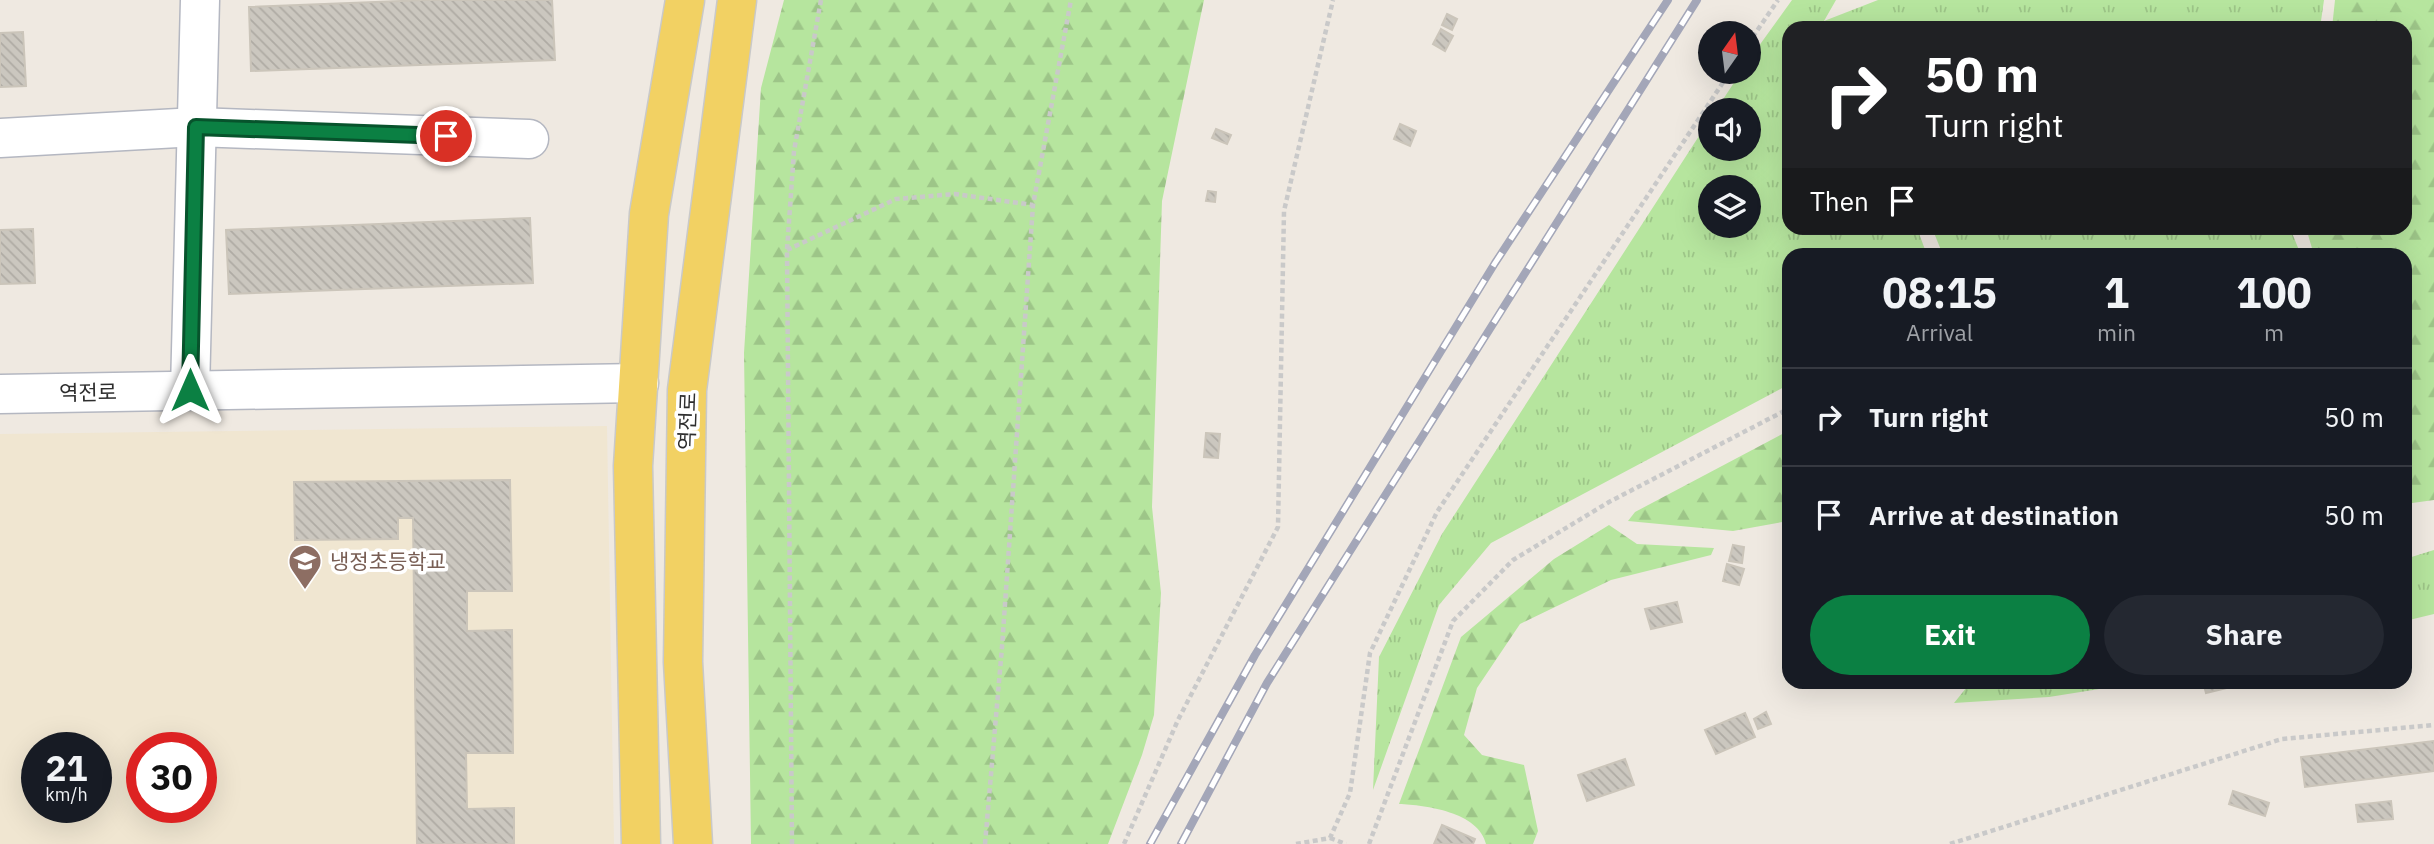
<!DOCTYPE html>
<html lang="en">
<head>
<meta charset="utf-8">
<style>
  body { margin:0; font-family:"IBM Plex Sans","Noto Sans KR",sans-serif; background:#242831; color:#f1f3f6; height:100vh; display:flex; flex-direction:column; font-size:26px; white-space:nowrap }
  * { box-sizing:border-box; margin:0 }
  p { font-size:23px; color:#9ea1a6 }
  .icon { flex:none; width:38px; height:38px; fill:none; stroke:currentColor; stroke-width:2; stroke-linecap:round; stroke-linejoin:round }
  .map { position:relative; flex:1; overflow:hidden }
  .sheet { position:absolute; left:1782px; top:248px; width:630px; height:441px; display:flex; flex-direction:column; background:#171b24; border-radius:21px; box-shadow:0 7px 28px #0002 }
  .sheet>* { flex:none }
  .guide { position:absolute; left:1782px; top:21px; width:630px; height:214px; border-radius:21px; box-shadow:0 7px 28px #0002; background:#202124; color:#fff; overflow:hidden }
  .needle { width:46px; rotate:14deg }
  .tools { position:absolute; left:1698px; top:21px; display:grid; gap:14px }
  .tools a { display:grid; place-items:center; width:63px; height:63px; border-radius:50%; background:#171b24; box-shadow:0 7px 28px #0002; font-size:35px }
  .speed { position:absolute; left:21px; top:732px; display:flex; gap:14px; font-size:35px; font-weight:700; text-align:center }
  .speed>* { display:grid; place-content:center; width:91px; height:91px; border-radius:50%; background:#171b24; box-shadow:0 7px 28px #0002; line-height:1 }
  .speed small { font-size:18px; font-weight:400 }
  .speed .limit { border:10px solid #d22; background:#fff; color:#111 }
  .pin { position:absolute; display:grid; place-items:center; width:60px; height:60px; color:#fff; margin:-30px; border:4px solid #fff; border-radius:50%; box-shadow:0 2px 7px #0007 }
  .me { position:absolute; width:77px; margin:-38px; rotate:0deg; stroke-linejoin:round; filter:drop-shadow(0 0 5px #0008) }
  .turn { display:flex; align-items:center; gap:24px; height:147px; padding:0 28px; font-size:32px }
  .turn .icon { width:91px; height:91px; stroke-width:2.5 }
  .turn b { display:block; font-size:49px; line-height:60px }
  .then { display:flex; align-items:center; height:66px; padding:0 28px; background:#0003; gap:14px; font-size:26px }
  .eta { display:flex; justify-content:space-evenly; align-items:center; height:119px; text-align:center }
  .eta b { font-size:42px; font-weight:700; line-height:49px }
  .primary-button { display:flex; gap:14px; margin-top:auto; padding:14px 28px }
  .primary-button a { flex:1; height:80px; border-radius:42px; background:#0b8043; color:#fff; font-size:28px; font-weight:700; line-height:80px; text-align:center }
  .primary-button a+a { background:#242831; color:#f1f3f6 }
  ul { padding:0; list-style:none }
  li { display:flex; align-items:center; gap:21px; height:98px; padding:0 28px; border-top:2px solid #363941 }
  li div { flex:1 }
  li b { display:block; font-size:26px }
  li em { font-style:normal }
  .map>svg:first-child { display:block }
  .education { fill:#f0e6d1; fill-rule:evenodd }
  .grass { fill:url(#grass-tufts); fill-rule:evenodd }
  .forest { fill:url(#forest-firs) }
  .building { fill:url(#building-back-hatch); stroke:#cbc5ba; stroke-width:2 }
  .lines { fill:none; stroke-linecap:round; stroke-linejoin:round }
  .minor-casing { stroke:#b4b7c1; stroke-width:41 }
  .major-casing { stroke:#c9c9c9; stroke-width:41 }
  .path { stroke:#c9c9c9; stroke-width:4.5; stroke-dasharray:5 3.5; stroke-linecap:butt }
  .minor { stroke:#fff; stroke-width:38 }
  .major { stroke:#f2d163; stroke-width:38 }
  .rail-casing { stroke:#a3a6b8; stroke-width:8 }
  .rail { stroke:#fff; stroke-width:5; stroke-dasharray:16; stroke-linecap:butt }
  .route-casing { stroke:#07532c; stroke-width:18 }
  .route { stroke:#0b8043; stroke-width:12 }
  .labels { text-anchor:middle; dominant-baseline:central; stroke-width:7; stroke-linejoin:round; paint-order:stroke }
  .street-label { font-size:21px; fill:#2e2e2e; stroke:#fff }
  .education-label { font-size:21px; fill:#785e54; stroke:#fff; text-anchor:start }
</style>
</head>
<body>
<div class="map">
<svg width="2434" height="844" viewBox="0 0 2434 844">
  <defs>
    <pattern id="grass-tufts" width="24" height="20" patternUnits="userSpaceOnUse" patternTransform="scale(1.75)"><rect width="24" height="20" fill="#b6e59e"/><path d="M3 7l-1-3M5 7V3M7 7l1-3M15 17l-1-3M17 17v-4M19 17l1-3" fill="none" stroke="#9dc588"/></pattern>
    <pattern id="forest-firs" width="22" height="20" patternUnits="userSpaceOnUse" patternTransform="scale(1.75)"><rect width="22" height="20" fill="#b6e59e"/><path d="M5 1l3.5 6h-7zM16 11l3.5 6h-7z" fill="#9dc588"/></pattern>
    <pattern id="building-back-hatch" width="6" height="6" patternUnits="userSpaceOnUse" patternTransform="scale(1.75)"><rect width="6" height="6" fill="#cbc7bf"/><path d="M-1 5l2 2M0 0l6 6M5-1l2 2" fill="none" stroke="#afaba4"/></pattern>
  </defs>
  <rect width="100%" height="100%" fill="#efe9e1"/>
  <path class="education" d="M607,426L614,844H0V434ZM37,747H96V807H37ZM142,747H201V807H142Z"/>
  <g class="grass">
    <path d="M1792,0H1836L1824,21L1878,0H2324L2320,28H1788V228H1917L1927,255L1788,256V385L1491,543L1439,605L1373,790L1379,657L1442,534L1710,119V149H1748V110H1716L1741,72H1748V61ZM1710,187H1748V226H1710Z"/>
    <polygon points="1932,228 2290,228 2301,255 1943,255"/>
    <polygon points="2434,550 2434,614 2405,621 2405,559"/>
    <polygon points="1971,682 2137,682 2137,683 2049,697 1954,703"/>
  </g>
  <g class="forest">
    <polygon points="784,0 1204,0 1162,201 1152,507 1161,593 1154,715 1142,755 1108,844 751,844 744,353 761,88"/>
    <polygon points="2335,0 2434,0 2434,500 2405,504 2411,446 2404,442 2404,256 2314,255 2306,228 2404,228 2404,28 2332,28"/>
    <polygon points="1788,431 1788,521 1733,531 1628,521 1635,512"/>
    <path d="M1609,525L1637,544L1714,548L1711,555L1611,580L1520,624L1477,688L1464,735L1482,755L1524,765L1538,831L1533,844H1486C1479,812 1425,805 1399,804L1461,637L1554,559Z"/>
  </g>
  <g class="building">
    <polygon points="426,0 552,0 555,60 251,71 249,7"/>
    <polygon points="1447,14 1457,19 1452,30 1442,25"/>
    <polygon points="1441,29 1453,36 1445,51 1433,44"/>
    <polygon points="23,32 26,86 0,87 0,33"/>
    <polygon points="1400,124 1416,131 1410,146 1394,139"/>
    <polygon points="1216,129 1231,135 1227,144 1212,138"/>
    <polygon points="1208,191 1216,192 1215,202 1206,201"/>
    <polygon points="530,218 533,283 229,294 226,230"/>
    <polygon points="33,229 35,283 0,284 0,230"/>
    <polygon points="1206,433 1220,434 1218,458 1204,457"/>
    <polygon points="510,480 512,591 467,591 467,631 512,630 513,753 466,753 467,809 514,808 514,844 417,844 413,518 398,518 398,539 295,540 294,482"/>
    <polygon points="1733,545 1744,547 1742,563 1729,561"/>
    <polygon points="1727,564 1744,569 1739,585 1723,581"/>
    <polygon points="1677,602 1682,622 1651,629 1645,609"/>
    <polygon points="2203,682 2231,682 2231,687 2206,693"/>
    <polygon points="1766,712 1771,724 1758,729 1754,719"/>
    <polygon points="1745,713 1755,737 1716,754 1705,730"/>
    <polygon points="2434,741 2434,771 2305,787 2301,757"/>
    <polygon points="1625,759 1634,785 1587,801 1578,775"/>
    <polygon points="2233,791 2269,803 2265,816 2229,804"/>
    <polygon points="2391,801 2393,819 2358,822 2356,805"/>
    <polygon points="1442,825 1475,839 1473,844 1434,844"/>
  </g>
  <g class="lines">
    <defs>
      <g id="minor">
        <polyline points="0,138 196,127 529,139"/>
        <polyline points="190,390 200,0"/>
        <polyline points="0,394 639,383"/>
      </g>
      <g id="major">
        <polyline points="641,844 633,466 649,214 685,0"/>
        <polyline points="693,844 683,662 687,390 737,0"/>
      </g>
    </defs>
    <use href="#minor" class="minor-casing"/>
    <use href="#major" class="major-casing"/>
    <g class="path">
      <polyline points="1748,44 1778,0"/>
      <polyline points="787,250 896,199 955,194 1033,205"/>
      <polyline points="1330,838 1346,844"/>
      <polyline points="792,844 787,250 794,151 821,0"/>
      <polyline points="985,844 1002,647 1033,205 1071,0"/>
      <polyline points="1124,844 1178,720 1278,527 1284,211 1333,0"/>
      <polyline points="1296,844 1330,838 1350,793 1370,653 1437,512 1730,72"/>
      <polyline points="1369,844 1453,621 1513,560 1609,502 1788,409"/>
      <polyline points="1950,844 2282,739 2434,725"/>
    </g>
    <use href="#minor" class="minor"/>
    <use href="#major" class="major"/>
    <defs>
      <g id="rail">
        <polyline points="1150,844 1255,655 1495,263 1668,0"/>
        <polyline points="1181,844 1267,683 1697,0"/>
      </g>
    </defs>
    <use href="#rail" class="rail-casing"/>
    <use href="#rail" class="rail"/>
  </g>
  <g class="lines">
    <defs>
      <polyline id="route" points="190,390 196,127 446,136"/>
    </defs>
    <use href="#route" class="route-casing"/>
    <use href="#route" class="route"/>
  </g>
  <defs>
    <symbol id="school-pin" viewBox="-11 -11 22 30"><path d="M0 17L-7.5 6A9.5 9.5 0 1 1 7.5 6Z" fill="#8d6e63" stroke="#fff"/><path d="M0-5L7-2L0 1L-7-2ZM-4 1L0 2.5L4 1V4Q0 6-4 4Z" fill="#fff"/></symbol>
  </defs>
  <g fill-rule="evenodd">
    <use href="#school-pin" x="286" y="542" width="38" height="52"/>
  </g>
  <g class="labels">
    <g class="street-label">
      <text transform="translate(88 392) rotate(-1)">역전로</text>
      <text transform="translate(687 421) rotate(-88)">역전로</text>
    </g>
    <g class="education-label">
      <text x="330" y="561">냉정초등학교</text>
    </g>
  </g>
</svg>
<div class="tools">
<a><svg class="needle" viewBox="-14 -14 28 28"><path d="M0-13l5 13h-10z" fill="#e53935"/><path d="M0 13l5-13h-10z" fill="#9ea1a6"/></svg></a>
<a><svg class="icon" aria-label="sound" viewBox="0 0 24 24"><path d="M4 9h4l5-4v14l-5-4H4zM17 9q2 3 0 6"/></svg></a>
<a><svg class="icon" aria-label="layers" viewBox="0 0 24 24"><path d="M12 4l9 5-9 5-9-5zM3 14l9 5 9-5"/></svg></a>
</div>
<div class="speed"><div>21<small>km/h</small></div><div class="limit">30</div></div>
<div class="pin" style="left:446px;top:136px;background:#d93025"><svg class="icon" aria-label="arrive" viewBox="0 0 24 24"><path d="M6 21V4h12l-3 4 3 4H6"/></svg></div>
<svg class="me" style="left:190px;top:390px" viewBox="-20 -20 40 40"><path d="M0-17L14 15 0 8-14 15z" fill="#0b8043" stroke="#fff" stroke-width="4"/></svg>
<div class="guide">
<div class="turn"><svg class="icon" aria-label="right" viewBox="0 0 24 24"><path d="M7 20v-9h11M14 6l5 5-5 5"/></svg><div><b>50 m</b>Turn right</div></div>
<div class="then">Then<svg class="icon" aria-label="arrive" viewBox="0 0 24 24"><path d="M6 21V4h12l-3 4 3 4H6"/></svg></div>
</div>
<section class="sheet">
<div class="eta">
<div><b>08:15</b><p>Arrival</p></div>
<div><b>1</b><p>min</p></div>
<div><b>100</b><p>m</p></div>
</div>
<ul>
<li><svg class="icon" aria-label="right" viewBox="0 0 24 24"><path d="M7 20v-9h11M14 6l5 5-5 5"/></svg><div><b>Turn right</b></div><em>50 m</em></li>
<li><svg class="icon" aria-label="arrive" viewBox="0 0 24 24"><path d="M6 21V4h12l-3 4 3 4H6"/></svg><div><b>Arrive at destination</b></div><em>50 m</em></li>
</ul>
<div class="primary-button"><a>Exit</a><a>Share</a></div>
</section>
</div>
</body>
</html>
